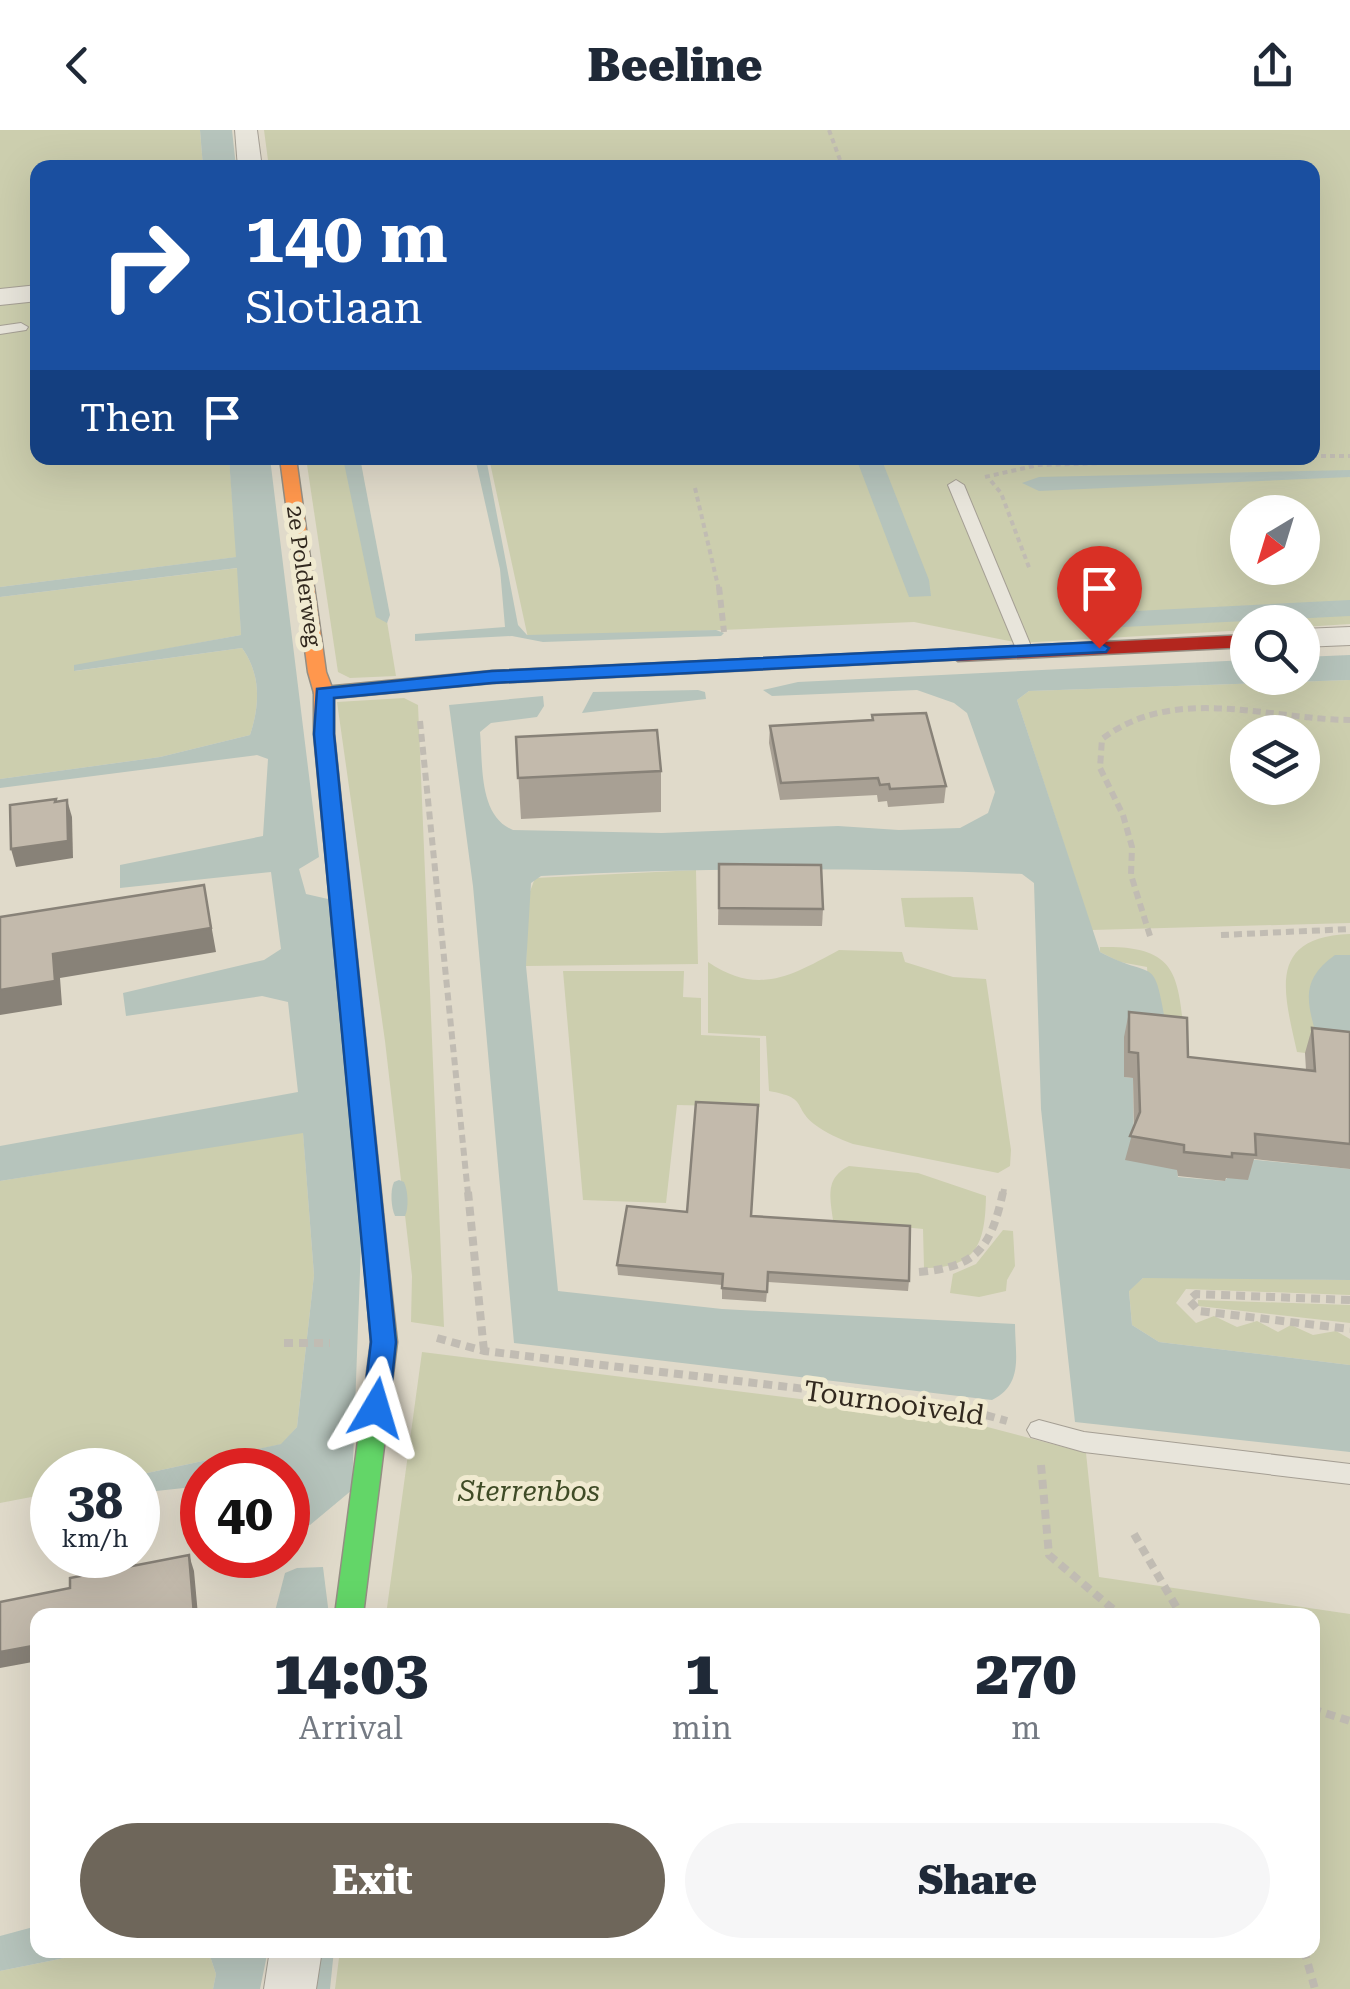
<!DOCTYPE html>
<html lang="en">
<head>
<meta charset="utf-8">
<style>
  body { margin:0; font-family:"Roboto Serif",serif; background:#f6f6f7; color:#1f2937; height:100vh; display:flex; flex-direction:column; font-size:38px; white-space:nowrap }
  * { box-sizing:border-box; margin:0 }
  p { font-size:32px; color:#747a83 }
  .icon { flex:none; width:55px; height:55px; fill:none; stroke:currentColor; stroke-width:2; stroke-linecap:round; stroke-linejoin:round }
  .map { position:relative; flex:1; overflow:hidden }
  .drawer { position:absolute; left:30px; top:1478px; width:1290px; height:350px; display:flex; flex-direction:column; background:#fff; border-radius:20px; box-shadow:0 10px 40px #0002 }
  .drawer>* { flex:none }
  .guide { position:absolute; left:30px; top:30px; width:1290px; height:305px; border-radius:20px; box-shadow:0 10px 40px #0002; background:#1a4fa0; color:#fff; overflow:hidden }
  .needle { width:65px; rotate:218deg }
  .fabs { position:absolute; left:1230px; top:365px; display:grid; gap:20px }
  .fabs a { display:grid; place-items:center; width:90px; height:90px; border-radius:50%; background:#fff; box-shadow:0 10px 40px #0002; font-size:50px }
  .speed { position:absolute; left:30px; top:1318px; display:flex; gap:20px; font-size:50px; font-weight:700; text-align:center }
  .speed>* { display:grid; place-content:center; width:130px; height:130px; border-radius:50%; background:#fff; box-shadow:0 10px 40px #0002; line-height:1 }
  .speed small { font-size:25px; font-weight:400 }
  .speed .limit { border:15px solid #d22; background:#fff; color:#111 }
  .pin { position:absolute; display:grid; place-items:center; width:85px; height:85px; color:#fff; margin:-102px -42px; border-radius:50% 50% 50% 0; rotate:-45deg; box-shadow:0 0 10px #0007 }
  .pin .icon { rotate:45deg }
  .me { position:absolute; width:110px; margin:-55px; rotate:7deg; stroke-linejoin:round; filter:drop-shadow(0 0 8px #0008) }
  .turn { display:flex; align-items:center; gap:35px; height:210px; padding:0 50px; font-size:45px }
  .turn .icon { width:130px; height:130px; stroke-width:2.5 }
  .turn b { display:block; font-size:70px; line-height:85px }
  .then { display:flex; align-items:center; height:95px; padding:0 50px; background:#0003; gap:20px; font-size:38px }
  .eta { display:flex; justify-content:space-evenly; align-items:center; height:170px; text-align:center }
  .eta b { font-size:60px; font-weight:800; line-height:70px }
  .button { display:flex; gap:20px; margin-top:auto; padding:20px 50px }
  .button a { flex:1; height:115px; border-radius:60px; background:#6e665a; color:#fff; font-size:40px; font-weight:800; line-height:115px; text-align:center }
  .button a+a { background:#f6f6f7; color:#1f2937 }
  header { display:flex; justify-content:space-between; align-items:center; height:130px; padding:0 50px; background:#fff; font-size:45px; font-weight:800 }
  .map>svg:first-child { display:block }
  .green { fill:#ccceae; fill-rule:evenodd }
  .water { fill:#b6c4bc }
  .lines { fill:none; stroke-linecap:round; stroke-linejoin:round }
  .stream { fill:#b6c4bc; fill-rule:evenodd }
  .lane-casing { stroke:#a59f94; stroke-width:2 }
  .street-casing { stroke:#a59f94; stroke-width:2 }
  .fast-casing { stroke:#948e83; stroke-width:3 }
  .slow-casing { stroke:#948e83; stroke-width:3 }
  .jam-casing { stroke:#948e83; stroke-width:3 }
  .path-far2 { stroke:#c1bcb3; stroke-width:4; stroke-dasharray:5 4; stroke-linecap:butt }
  .path-far1 { stroke:#c1bcb3; stroke-width:6; stroke-dasharray:8 5; stroke-linecap:butt }
  .path { stroke:#c1bcb3; stroke-width:8; stroke-dasharray:9 6; stroke-linecap:butt }
  .lane { fill:#e8e5db; fill-rule:evenodd }
  .street { fill:#e8e5db; fill-rule:evenodd }
  .fast { fill:#63d668; fill-rule:evenodd }
  .slow { fill:#ff974d; fill-rule:evenodd }
  .jam { fill:#b3261e; fill-rule:evenodd }
  .wall { fill:#a8a094 }
  .shaded-wall { fill:#888278 }
  .building { fill:#c3baac; stroke:#888278; stroke-width:2.5 }
  .route { fill:#1a73e8; stroke:#114b97; stroke-width:2.5 }
  .labels { text-anchor:middle; dominant-baseline:central; stroke-width:10; stroke-linejoin:round; paint-order:stroke }
  .far-street-label { font-size:22px; fill:#31281e; stroke:#f0ead0 }
  .street-label { font-size:28px; fill:#31281e; stroke:#f0ead0 }
  .park-label { font-size:28px; font-style:italic; fill:#3f4b26; stroke:#f0ead0 }
</style>
</head>
<body>
<header><svg class="icon" aria-label="back" viewBox="0 0 24 24"><path d="M15 5l-7 7 7 7"/></svg>Beeline<svg class="icon" aria-label="share" viewBox="0 0 24 24"><path d="M12 15V3M7 8l5-5 5 5M5 13v7h14v-7"/></svg></header>
<div class="map">
<svg width="1350" height="1859" viewBox="0 0 1350 1859">
  <rect width="100%" height="100%" fill="#e0daca"/>
  <g class="green">
    <polygon points="0,0 200,0 203,37 38,38 38,328 229,328 237,427 0,457"/>
    <path d="M264,0H1350V494L1303,497L1302,492H1248L1247,500L1019,513L914,492L528,508L489,328H1312V38H269ZM1248,382H1302V438H1248Z"/>
    <polygon points="306,328 360,328 396,546 350,548 338,542"/>
    <path d="M238,438L241,505L74,536L75,541L242,518C261,544 260,575 250,605L160,627L0,649V467Z"/>
    <path d="M1350,550V793L1092,800L1017,570L1029,561ZM1248,602H1302V658H1248Z"/>
    <polygon points="404,568 418,575 444,1197 411,1192 412,1146 385,911 337,572"/>
    <polygon points="696,740 698,834 526,836 528,767 535,748"/>
    <polygon points="973,767 978,800 905,797 901,768"/>
    <path d="M1350,804V825L1335,826L1321,925L1297,922C1284,863 1266,807 1350,804Z"/>
    <path d="M1100,817C1179,815 1178,845 1185,913L1152,910L1147,837L1120,832L1100,822Z"/>
    <path d="M839,820L902,822L905,832L953,847L986,849L1011,1020L1010,1036L998,1043L853,1014C839,1009 826,1003 814,994C792,976 809,968 769,961L766,906L708,903V832C758,866 791,846 839,820Z"/>
    <polygon points="563,841 684,841 683,867 701,868 701,905 760,908 760,977 677,975 666,1073 583,1070"/>
    <polygon points="303,1002 314,1145 297,1297 282,1314 138,1345 138,1340 52,1340 52,1363 0,1373 0,1051"/>
    <path d="M849,1036L918,1043L986,1066C985,1114 977,1138 924,1138L923,1099L833,1090C830,1066 825,1048 849,1036Z"/>
    <polygon points="1003,1100 1013,1101 1015,1136 1007,1150 1006,1161 979,1167 950,1163 953,1144 976,1134"/>
    <polygon points="1168,1147 1350,1150 1350,1165 1186,1159 1176,1173 1196,1193 1214,1186 1237,1197 1257,1191 1278,1202 1291,1195 1313,1205 1336,1201 1350,1209 1350,1235 1159,1212 1132,1195 1129,1160 1143,1148"/>
    <polygon points="1198,1170 1350,1175 1350,1193 1198,1176"/>
    <polygon points="422,1222 953,1288 1086,1323 1099,1447 1350,1484 1350,1859 335,1859 340,1820 1312,1820 1312,1485 386,1485"/>
    <polygon points="104,1820 208,1820 216,1844 213,1859 0,1859 0,1841"/>
  </g>
  <g class="water">
    <polygon points="200,0 232,0 236,37 203,37"/>
    <path d="M229,328H270L319,727L299,739L306,764L328,769L363,1060L352,1360L310,1395L288,1391V1340H202V1356L138,1363V1345L281,1314L297,1297L314,1145L303,1003L0,1051V1016L298,962L288,872L262,866L126,886L123,863L264,830L281,819L271,742L120,758V735L263,706L268,629L257,625L0,658V649L160,627L250,605C260,575 261,544 242,518L74,541V535L241,505L237,438L0,467V457L236,427Z"/>
    <polygon points="343,328 360,328 390,485 387,493 376,487"/>
    <polygon points="475,328 486,328 518,495 527,505 716,500 724,503 721,506 543,512 512,506 415,511 415,504 505,497 500,439"/>
    <polygon points="856,328 881,328 929,450 931,466 909,467"/>
    <polygon points="1350,340 1350,347 1039,361 1022,353 1039,347"/>
    <polygon points="1350,470 1350,486 1082,499 1074,491 1076,486 1097,483"/>
    <path d="M1350,525V550L1029,561L1017,570L1100,822C1156,852 1153,821 1166,895L1124,947L1133,948L1134,1018L1177,1036L1178,1047L1224,1051L1247,1029L1350,1039V1150L1143,1148L1129,1161L1132,1195L1159,1212L1350,1235V1322L1075,1292L1041,979L1034,753L1022,744C861,738 702,737 541,746L531,753L526,836L558,1161L722,1179L1015,1194C1015,1225 1024,1254 992,1270L514,1213L473,756L449,575L543,566L544,576L537,587L491,593L480,602C483,633 478,686 513,700L662,703L838,696L899,700L960,698L988,683L995,662L967,583L954,573L917,560L772,566L763,560L798,552L1247,530L1248,548H1302L1303,527Z"/>
    <polygon points="698,560 705,562 706,569 582,583 593,562"/>
    <path d="M1335,825H1350V928L1321,925C1312,881 1293,855 1335,825Z"/>
    <polygon points="323,1437 329,1485 274,1485 285,1443 297,1438"/>
    <polygon points="37,1796 38,1820 104,1820 0,1841 0,1806"/>
    <polygon points="208,1820 268,1820 260,1859 213,1859 216,1844"/>
  </g>
  <g class="lines">
    <g class="stream">
      <path d="M399,1050L404,1052C408,1060 409,1078 405,1086H395C391,1078 390,1060 394,1052Z"/>
      <polygon points="316,1820 334,1820 330,1859 310,1859"/>
    </g>
    <defs>
      <g id="lane">
        <polygon points="21,193 28,197 26,200 0,204 0,196"/>
        <polygon points="956,350 964,355 1033,521 1031,525 1019,525 1017,521 948,355"/>
        <polygon points="1039,1290 1084,1302 1350,1334 1350,1354 1084,1322 1031,1307 1027,1300 1031,1293"/>
      </g>
      <g id="street">
        <polygon points="235,0 257,0 262,38 238,38"/>
        <polygon points="38,155 38,171 0,175 0,159"/>
        <polygon points="1350,497 1350,515 1302,517 1302,499"/>
        <polygon points="270,1820 322,1820 316,1859 264,1859"/>
      </g>
      <g id="fast">
        <polygon points="958,519 965,521 965,529 492,553 324,569 314,563 324,557 492,541"/>
        <polygon points="377,1131 386,1134 389,1141 397,1212 363,1485 335,1485 371,1212 365,1141 368,1134"/>
      </g>
      <polygon id="slow" points="280,328 296,328 326,542 334,563 334,604 389,1141 386,1148 377,1151 368,1148 365,1141 314,604 314,563 308,542"/>
      <polygon id="jam" points="1248,505 1248,517 958,531 949,525 958,519"/>
    </defs>
    <use href="#lane" class="lane-casing"/>
    <use href="#street" class="street-casing"/>
    <use href="#fast" class="fast-casing"/>
    <use href="#slow" class="slow-casing"/>
    <use href="#jam" class="jam-casing"/>
    <g class="path-far2">
      <polyline points="829,0 843,38"/>
      <polyline points="1312,326 1350,326"/>
      <polyline points="985,347 1038,335 1267,328"/>
      <polyline points="991,351 1001,363 1030,440"/>
      <polyline points="695,358 719,460"/>
    </g>
    <g class="path-far1">
      <polyline points="719,457 724,502"/>
      <polyline points="420,591 468,1064"/>
      <polyline points="1221,805 1350,799"/>
      <path d="M1150,806L1131,745L1132,717L1123,685L1100,638L1102,609C1174,554 1266,589 1350,590"/>
      <polyline points="1003,1064 1004,1059"/>
    </g>
    <g class="path">
      <polyline points="468,1062 484,1221"/>
      <path d="M919,1142C978,1137 991,1117 1003,1062"/>
      <polyline points="1350,1170 1196,1164 1189,1170 1199,1181 1350,1199"/>
      <polyline points="437,1208 484,1221 957,1277 1007,1291"/>
      <polyline points="284,1213 330,1213"/>
      <polyline points="1041,1335 1049,1425 1120,1485"/>
      <polyline points="1134,1404 1181,1485"/>
      <polyline points="1312,1579 1350,1591"/>
      <polyline points="1304,1820 1315,1859"/>
    </g>
    <use href="#lane" class="lane"/>
    <use href="#street" class="street"/>
    <use href="#fast" class="fast"/>
    <use href="#slow" class="slow"/>
    <use href="#jam" class="jam"/>
  </g>
  <g class="wall">
    <polygon points="872,585 946,656 944,673 888,677 887,671 878,672 877,665 780,670 769,613 770,596 872,590"/>
    <polygon points="516,607 661,641 661,682 521,689"/>
    <polygon points="719,734 823,779 822,796 718,795"/>
    <polygon points="1129,882 1188,927 1306,940 1305,923 1312,898 1350,902 1350,1039 1254,1029 1248,1050 1226,1048 1225,1051 1178,1046 1177,1040 1125,1030 1134,997 1133,948 1124,947 1124,907"/>
    <polygon points="751,1086 909,1151 908,1161 768,1152 766,1172 722,1169 722,1155 618,1145 617,1135"/>
  </g>
  <g class="shaded-wall">
    <polygon points="67,670 72,687 73,728 16,737 11,719"/>
    <polygon points="204,755 216,822 60,848 62,875 0,885 0,860 53,824"/>
    <polygon points="189,1425 194,1441 198,1485 194,1485"/>
    <polygon points="38,1515 38,1531 0,1538 0,1522"/>
  </g>
  <g class="building">
    <polygon points="926,583 946,656 890,659 889,654 880,655 878,648 781,653 770,596 873,590 872,585"/>
    <polygon points="657,600 661,641 518,648 516,607"/>
    <polygon points="56,669 55,672 67,670 68,711 11,719 10,675"/>
    <polygon points="719,734 821,735 823,779 719,778"/>
    <polygon points="204,755 211,798 53,824 55,851 0,860 0,787"/>
    <polygon points="1129,882 1187,888 1188,927 1315,941 1312,898 1350,902 1350,1014 1255,1004 1256,1025 1232,1023 1232,1027 1184,1022 1184,1015 1130,1006 1140,982 1138,923 1129,922"/>
    <polygon points="696,972 758,975 751,1086 910,1096 909,1151 768,1142 767,1162 722,1158 723,1144 617,1135 627,1076 687,1082"/>
    <polygon points="189,1425 194,1485 38,1485 38,1515 0,1522 0,1472 70,1458 70,1448"/>
  </g>
  <polygon class="route" points="1099,512 1109,518 1106,522 492,553 334,568 334,604 396,1212 389,1278 385,1286 376,1289 367,1286 363,1278 371,1212 314,604 317,559 492,541"/>
  <g class="labels">
    <g class="far-street-label">
      <text transform="translate(304 446) rotate(82)">2e Polderweg</text>
    </g>
    <g class="street-label">
      <text transform="translate(894 1273) rotate(8)">Tournooiveld</text>
    </g>
    <g class="park-label">
      <text x="529" y="1361">Sterrenbos</text>
    </g>
  </g>
</svg>
<div class="fabs">
<a><svg class="needle" viewBox="-14 -14 28 28"><path d="M0-13l5 13h-10z" fill="#e53935"/><path d="M0 13l5-13h-10z" fill="#747a83"/></svg></a>
<a><svg class="icon" aria-label="search" viewBox="0 0 24 24"><circle cx="10" cy="10" r="6"/><path d="M15 15l6 6"/></svg></a>
<a><svg class="icon" aria-label="layers" viewBox="0 0 24 24"><path d="M12 4l9 5-9 5-9-5zM3 14l9 5 9-5"/></svg></a>
</div>
<div class="speed"><div>38<small>km/h</small></div><div class="limit">40</div></div>
<div class="pin" style="left:1099px;top:518px;background:#d93025"><svg class="icon" aria-label="arrive" viewBox="0 0 24 24"><path d="M6 21V4h12l-3 4 3 4H6"/></svg></div>
<svg class="me" style="left:376px;top:1278px" viewBox="-20 -20 40 40"><path d="M0-17L14 15 0 8-14 15z" fill="#1a73e8" stroke="#fff" stroke-width="4"/></svg>
<div class="guide">
<div class="turn"><svg class="icon" aria-label="right" viewBox="0 0 24 24"><path d="M7 20v-9h11M14 6l5 5-5 5"/></svg><div><b>140 m</b>Slotlaan</div></div>
<div class="then">Then<svg class="icon" aria-label="arrive" viewBox="0 0 24 24"><path d="M6 21V4h12l-3 4 3 4H6"/></svg></div>
</div>
<section class="drawer">
<div class="eta">
<div><b>14:03</b><p>Arrival</p></div>
<div><b>1</b><p>min</p></div>
<div><b>270</b><p>m</p></div>
</div>
<div class="button"><a>Exit</a><a>Share</a></div>
</section>
</div>
</body>
</html>
